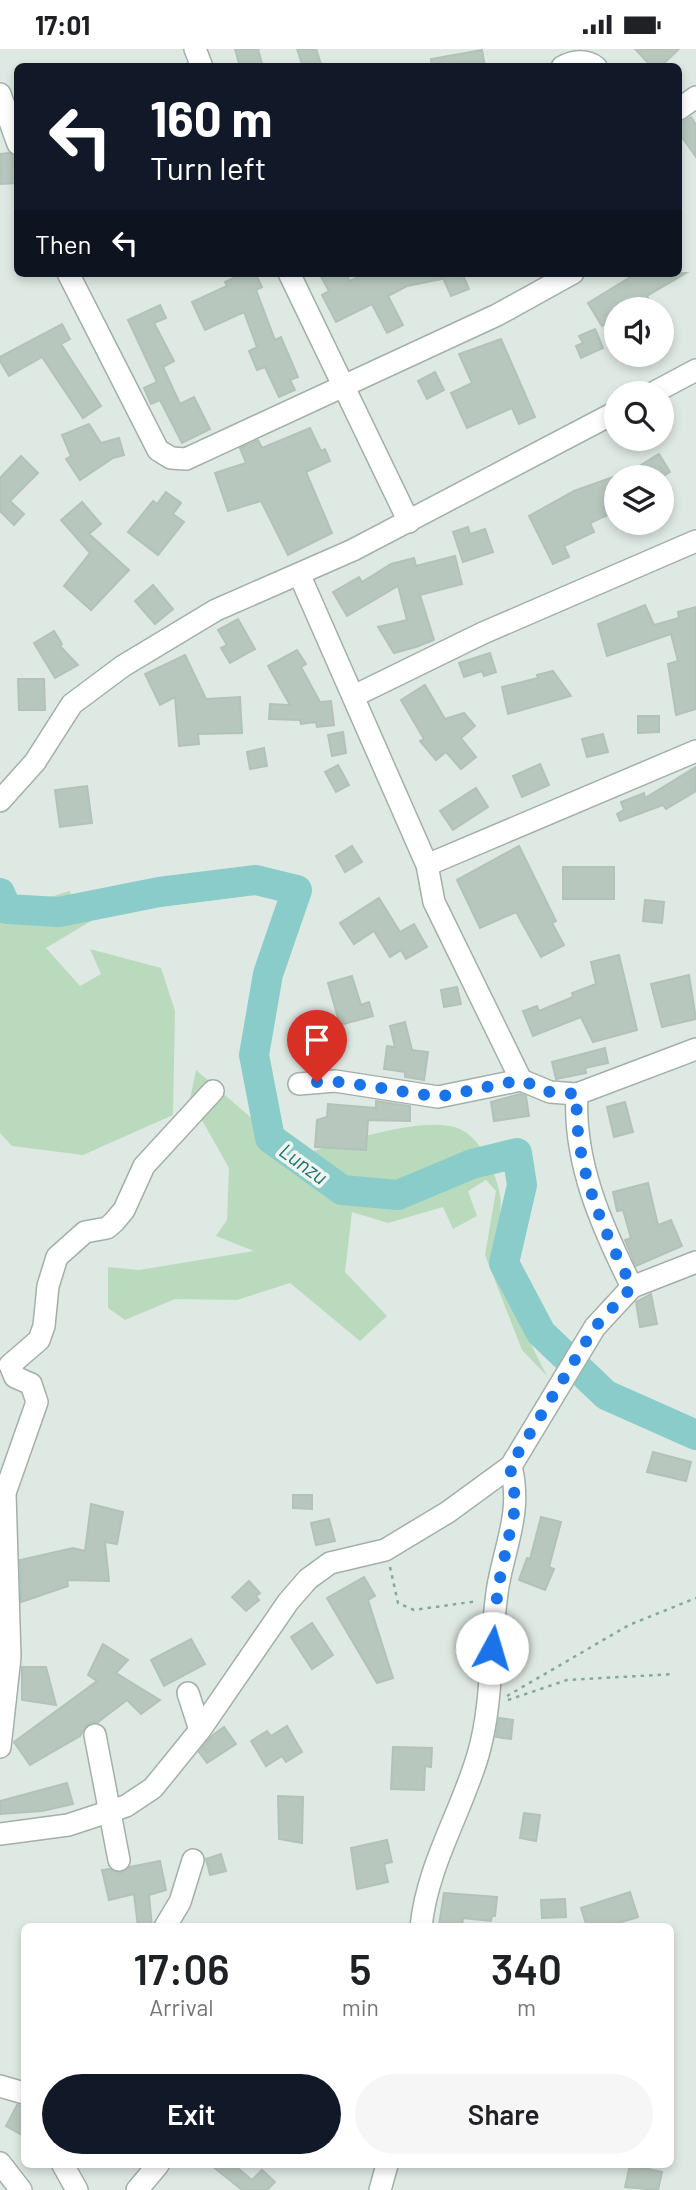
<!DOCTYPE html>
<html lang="en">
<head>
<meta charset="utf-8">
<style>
  body { margin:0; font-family:Barlow,sans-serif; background:#f6f6f6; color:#202124; height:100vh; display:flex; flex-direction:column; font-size:26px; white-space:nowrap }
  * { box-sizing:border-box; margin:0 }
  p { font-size:23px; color:#757577 }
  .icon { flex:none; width:38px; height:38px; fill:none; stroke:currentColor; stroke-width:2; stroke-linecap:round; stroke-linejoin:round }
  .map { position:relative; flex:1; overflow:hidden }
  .sheet { position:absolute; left:21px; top:1874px; width:653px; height:245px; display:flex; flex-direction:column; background:#fff; border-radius:10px; box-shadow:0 4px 10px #0003 }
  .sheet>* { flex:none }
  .hud { position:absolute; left:14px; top:14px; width:668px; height:214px; border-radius:10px; box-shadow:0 4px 10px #0003; background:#111827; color:#fff; overflow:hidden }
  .controls { position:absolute; left:604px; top:248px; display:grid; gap:14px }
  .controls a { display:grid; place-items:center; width:70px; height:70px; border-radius:50%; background:#fff; box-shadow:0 4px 10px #0003; font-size:35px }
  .pin { position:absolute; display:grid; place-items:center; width:60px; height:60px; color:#fff; margin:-72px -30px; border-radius:50% 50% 50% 0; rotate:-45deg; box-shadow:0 0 7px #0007 }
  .pin .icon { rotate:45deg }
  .me { position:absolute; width:77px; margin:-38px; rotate:6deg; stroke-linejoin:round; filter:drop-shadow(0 0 5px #0008) }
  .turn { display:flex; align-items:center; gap:24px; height:147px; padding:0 21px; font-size:32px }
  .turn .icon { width:91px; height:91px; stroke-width:2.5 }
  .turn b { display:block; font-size:49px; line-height:60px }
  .then { display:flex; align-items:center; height:66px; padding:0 21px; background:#0003; gap:14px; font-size:26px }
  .eta { display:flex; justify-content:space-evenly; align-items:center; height:119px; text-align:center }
  .eta b { font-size:42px; font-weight:600; line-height:49px }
  .action { display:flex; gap:14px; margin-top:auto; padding:14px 21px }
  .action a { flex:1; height:80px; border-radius:42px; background:#111827; color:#fff; font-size:28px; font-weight:600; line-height:80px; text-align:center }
  .action a+a { background:#f6f6f6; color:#202124 }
  .status { display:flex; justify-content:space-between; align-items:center; height:49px; padding:0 35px; background:#fff; direction:ltr }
  .status svg { height:19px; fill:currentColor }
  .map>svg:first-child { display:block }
  .green { fill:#b9dabc }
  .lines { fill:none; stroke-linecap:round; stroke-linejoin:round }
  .river { stroke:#8accc9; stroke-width:30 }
  .building { fill:#b8c7be; stroke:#b2c2b9; stroke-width:2 }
  .street-casing { stroke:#a2b0a9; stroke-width:24 }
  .path { stroke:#82ab96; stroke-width:2.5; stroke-dasharray:3.5 5; stroke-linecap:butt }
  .street { stroke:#fff; stroke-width:21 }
  .route { stroke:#1a73e8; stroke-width:12; stroke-dasharray:0 21.6 }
  .labels { text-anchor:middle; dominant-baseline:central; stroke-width:7; stroke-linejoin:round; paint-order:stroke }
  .water-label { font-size:21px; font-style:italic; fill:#20706e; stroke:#eff6f1 }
</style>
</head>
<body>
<div class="status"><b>17:01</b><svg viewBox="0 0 49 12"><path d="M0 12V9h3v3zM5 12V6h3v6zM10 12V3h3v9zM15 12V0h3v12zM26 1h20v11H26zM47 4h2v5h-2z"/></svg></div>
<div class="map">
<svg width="696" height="2141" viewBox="0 0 696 2141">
  <rect width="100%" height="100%" fill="#dfe9e3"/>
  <g class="green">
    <polygon points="69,842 91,872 46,899 80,937 101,925 90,900 161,919 175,962 173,1066 83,1106 12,1097 0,1084 0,865"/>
    <path d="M196,1021L295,1107C335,1097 423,1064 460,1080C482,1090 496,1124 500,1146C503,1165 495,1186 496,1205C498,1234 533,1298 547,1327L522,1301L485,1206L496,1142L486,1131L468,1142L477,1167L453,1180L443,1158L388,1174L352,1163L345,1223L387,1267L360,1292L290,1234L237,1251L175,1250L125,1271L108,1259V1218L139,1221L254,1202L216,1187L227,1171L229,1119L190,1050Z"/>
  </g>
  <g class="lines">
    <polyline class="river" points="0,844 7,860 59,863 159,843 256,831 297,841 268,925 254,1006 270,1089 342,1141 398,1146 472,1115 517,1104 522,1136 504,1214 541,1284 606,1346 696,1386"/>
  </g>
  <g class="building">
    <polygon points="235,0 258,0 263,18 240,18"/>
    <polygon points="297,0 316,0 322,18 303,18"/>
    <polygon points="635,0 679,0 660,18 652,18"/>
    <polygon points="482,1 485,18 432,18 431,10"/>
    <polygon points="691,68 696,76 696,108 679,84 679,75"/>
    <polygon points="9,104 13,107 14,120 18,120 18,134 1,135 0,105"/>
    <polygon points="244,224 255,224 262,238 256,241 275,291 281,288 298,328 290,331 295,341 279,348 265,318 257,321 249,302 257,298 244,263 205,281 192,253 227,237 225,233"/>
    <polygon points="319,224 345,224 350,232 366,224 441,224 442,230 407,237 388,247 403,276 387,284 372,255 336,273 322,246 329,242"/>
    <polygon points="455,224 462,224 469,240 451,247 443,229"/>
    <polygon points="637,224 686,224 647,247 654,261 616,261 616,268 602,277 588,254"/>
    <polygon points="160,256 166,269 154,274 174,312 163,318 180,355 194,348 210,380 182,394 160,351 151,355 144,339 157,333 128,271"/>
    <polygon points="62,275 70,290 61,295 101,357 83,369 42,308 9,327 0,312 0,308"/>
    <polygon points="595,280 603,299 581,309 576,297 583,294 579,287"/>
    <polygon points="501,290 535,368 519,375 512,359 467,379 451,344 472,334 459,305"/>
    <polygon points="435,323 444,341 427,350 418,332"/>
    <polygon points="89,375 101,394 119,389 124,406 113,409 80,431 66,410 71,407 62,386"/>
    <polygon points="310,379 321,402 325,400 330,412 306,423 332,484 288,506 261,452 228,462 215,424 246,414 240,399 258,391 262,399"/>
    <polygon points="659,405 670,423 660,429 620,429"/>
    <polygon points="21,407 38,424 10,452 24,465 14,476 0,462 0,429"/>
    <polygon points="616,427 616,462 590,474 594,483 564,497 569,508 553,515 529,467 574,442"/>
    <polygon points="166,443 181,454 173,465 184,473 158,506 128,483 153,452 157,455"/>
    <polygon points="82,453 101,475 89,485 129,521 91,561 64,537 90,504 61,471"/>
    <polygon points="468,478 470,485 485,480 493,503 463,513 453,483"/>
    <polygon points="455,507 462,535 420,546 434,591 416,598 394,604 378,578 407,571 398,537 347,567 333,543 359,528 362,533 391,515 414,509 416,517"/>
    <polygon points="153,536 173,560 155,575 135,552"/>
    <polygon points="645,556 654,576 679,569 678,563 696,558 696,660 676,666 668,615 678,612 671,585 607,607 598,575"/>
    <polygon points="238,570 255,600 230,614 221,599 227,596 218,581"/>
    <polygon points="54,582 62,595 60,597 78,616 55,629 34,594"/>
    <polygon points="297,601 306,615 301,618 320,653 331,652 334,676 317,678 316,673 301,675 300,671 269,670 270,655 290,656 268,617"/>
    <polygon points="490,604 496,623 484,627 482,622 464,628 459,614"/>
    <polygon points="185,606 206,650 240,648 242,684 198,685 199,695 179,697 175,648 160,656 145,625"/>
    <polygon points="553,622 571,647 508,665 502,638 538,629 537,626"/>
    <polygon points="18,630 44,630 45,661 19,661"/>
    <polygon points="425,636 445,670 464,664 475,677 461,689 476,708 461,720 446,703 436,711 420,692 424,690 401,651"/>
    <polygon points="638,667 659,667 659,683 638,684"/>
    <polygon points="343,683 346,704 332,707 328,686"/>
    <polygon points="603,685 608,703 587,708 582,690"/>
    <polygon points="264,699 267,717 250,720 247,703"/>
    <polygon points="540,715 549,736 522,748 513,727"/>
    <polygon points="338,716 349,736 336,743 325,723"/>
    <polygon points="696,718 696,742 666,760 663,756 620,772 617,765 624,761 621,753 644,744 645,749"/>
    <polygon points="87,737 92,774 60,778 55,741"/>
    <polygon points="476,739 488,758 453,781 440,762"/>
    <polygon points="352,797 362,813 345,823 336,807"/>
    <polygon points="519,797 556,872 552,874 564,896 541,908 516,863 480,879 457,831"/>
    <rect x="563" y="818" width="51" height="32"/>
    <polygon points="379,849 400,883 414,875 427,898 406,910 401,901 390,908 374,882 354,895 340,874"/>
    <polygon points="645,851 664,853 662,874 643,872"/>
    <polygon points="619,906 637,981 593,993 581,968 533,987 523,962 537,957 539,962 573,948 572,944 596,935 591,913"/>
    <polygon points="689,926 696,970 662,978 651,935"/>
    <polygon points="352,927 361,956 369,953 373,967 340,976 328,934"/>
    <polygon points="457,938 461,955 444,958 441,941"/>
    <polygon points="405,973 412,1001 428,1003 424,1031 405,1028 405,1023 384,1020 387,997 395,998 390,977"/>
    <polygon points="605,999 608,1014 585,1019 586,1024 556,1030 552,1013"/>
    <polygon points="520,1045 526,1047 529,1067 494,1072 491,1053"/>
    <polygon points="376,1052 410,1057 410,1072 368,1071 366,1101 315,1098 317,1071 327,1068 328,1055 376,1059"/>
    <polygon points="625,1053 633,1083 614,1088 607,1058"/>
    <polygon points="648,1134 658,1176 671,1171 682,1197 636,1217 625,1191 631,1189 623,1161 617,1162 613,1143"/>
    <polygon points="651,1245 657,1275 640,1278 636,1253"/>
    <polygon points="653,1403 691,1413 686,1432 647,1423"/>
    <polygon points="293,1446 312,1446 312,1460 293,1459"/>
    <polygon points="91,1455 123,1463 117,1495 105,1493 109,1532 67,1531 68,1537 21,1553 20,1511 73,1499 85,1502"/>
    <polygon points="541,1468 561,1473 549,1518 554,1520 545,1541 519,1531 527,1509 530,1510"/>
    <polygon points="329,1470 335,1492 316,1496 311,1474"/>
    <polygon points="364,1528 375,1547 368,1551 393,1629 377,1634 327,1549"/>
    <polygon points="249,1532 260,1544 256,1547 259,1551 246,1562 232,1548"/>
    <polygon points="312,1574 333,1606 312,1620 291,1588"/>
    <polygon points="191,1590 205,1615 164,1637 151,1611"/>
    <polygon points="103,1595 128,1611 116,1624 160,1651 141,1665 127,1651 98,1673 87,1676 80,1687 30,1716 14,1693 97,1632 88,1626"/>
    <polygon points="22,1618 46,1618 56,1656 22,1651"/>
    <polygon points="499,1669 513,1671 511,1690 496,1688"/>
    <polygon points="287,1677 302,1703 286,1713 282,1707 266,1717 251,1692 267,1682 271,1687"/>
    <polygon points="224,1678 236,1695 207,1714 199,1703 213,1686"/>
    <polygon points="393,1698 432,1699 431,1718 425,1717 424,1741 391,1740"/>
    <polygon points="67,1734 73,1755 42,1762 0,1765 0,1752"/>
    <polygon points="278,1747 303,1748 302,1794 279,1790"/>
    <polygon points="524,1764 540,1766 536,1792 520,1789"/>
    <polygon points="387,1791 392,1813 384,1815 388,1833 357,1840 351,1799"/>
    <polygon points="221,1805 226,1822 210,1826 206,1810"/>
    <polygon points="160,1812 166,1841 149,1846 152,1878 138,1878 134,1845 109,1851 102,1821 109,1820 121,1824 130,1818"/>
    <polygon points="630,1843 638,1868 605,1878 587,1878 581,1859"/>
    <polygon points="444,1844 497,1848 495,1867 492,1867 491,1872 463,1869 462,1878 439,1876"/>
    <polygon points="565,1850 566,1868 542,1869 541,1851"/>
    <polygon points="17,2056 24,2057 24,2087 6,2077"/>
    <polygon points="211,2116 234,2116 252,2131 262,2121 275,2133 267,2141 242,2141"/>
    <polygon points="630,2116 662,2123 658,2141 625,2138"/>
  </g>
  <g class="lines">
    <defs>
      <g id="street">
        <polyline points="195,0 202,18"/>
        <path d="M562,18C573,12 586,10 596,18"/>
        <polyline points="0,45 18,95"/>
        <polyline points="679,60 696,48"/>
        <polyline points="68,224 158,401 171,409 186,410 497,266 573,224"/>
        <polyline points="289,224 409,473"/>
        <polyline points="651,345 696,321"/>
        <polyline points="300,527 427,816 434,853 521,1031"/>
        <polyline points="354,647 483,584 696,492"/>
        <polyline points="0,752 35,713 72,655 123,617 216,561 353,501 616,363"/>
        <polyline points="427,816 696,702"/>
        <polyline points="299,1035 335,1032 438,1048 521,1031 550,1043 577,1045 696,1000"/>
        <path d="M577,1045C573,1113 602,1178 632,1238"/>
        <polyline points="188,1644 200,1681"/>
        <polyline points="95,1686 119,1811"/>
        <polyline points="0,1698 10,1608 5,1444 37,1353 31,1335 15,1328 10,1316 39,1291 44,1277 48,1237 57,1208 85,1183 107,1179 114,1173 124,1161 144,1117 213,1042"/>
        <polyline points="0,1785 68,1776 126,1757 153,1739 200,1681 288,1553 308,1530 330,1514 385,1501 448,1463 511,1417 595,1278 632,1238 696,1213"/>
        <polyline points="165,1878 180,1853 193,1811"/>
        <path d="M421,1878C427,1817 461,1764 478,1706C494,1651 489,1593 498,1537C506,1493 522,1462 511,1417"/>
        <polyline points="0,2037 24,2044"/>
        <polyline points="0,2114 21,2141"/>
        <polyline points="63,2116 77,2141"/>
        <polyline points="137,2141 158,2116"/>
        <polyline points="380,2141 387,2116"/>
      </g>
    </defs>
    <use href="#street" class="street-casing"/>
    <g class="path">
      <polyline points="390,1518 398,1554 414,1561 478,1552"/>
      <polyline points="507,1647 629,1576 696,1549"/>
      <polyline points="508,1651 567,1631 674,1625"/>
    </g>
    <use href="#street" class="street"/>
  </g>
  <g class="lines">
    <path class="route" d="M317,1033H343L438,1048L521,1031L550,1043L577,1045C573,1114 602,1178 632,1238L595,1278L510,1417L516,1455L498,1538L492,1599"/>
  </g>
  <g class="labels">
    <g class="water-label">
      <text transform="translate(304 1114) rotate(36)">Lunzu</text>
    </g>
  </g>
</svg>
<div class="controls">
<a><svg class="icon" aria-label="sound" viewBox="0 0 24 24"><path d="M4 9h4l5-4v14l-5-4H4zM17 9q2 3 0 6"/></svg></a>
<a><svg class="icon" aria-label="search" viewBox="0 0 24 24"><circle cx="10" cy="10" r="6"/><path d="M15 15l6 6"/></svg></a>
<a><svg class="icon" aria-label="layers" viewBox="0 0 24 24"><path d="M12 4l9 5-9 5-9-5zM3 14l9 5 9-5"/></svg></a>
</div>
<div class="pin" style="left:317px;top:1033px;background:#d93025"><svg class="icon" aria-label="arrive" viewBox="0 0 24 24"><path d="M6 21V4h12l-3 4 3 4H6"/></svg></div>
<svg class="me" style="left:492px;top:1599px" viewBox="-20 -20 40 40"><circle r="19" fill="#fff"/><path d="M0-13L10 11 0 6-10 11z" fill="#1a73e8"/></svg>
<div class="hud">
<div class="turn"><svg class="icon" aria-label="left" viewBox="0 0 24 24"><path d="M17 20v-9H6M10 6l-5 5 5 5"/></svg><div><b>160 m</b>Turn left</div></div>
<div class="then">Then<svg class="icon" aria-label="left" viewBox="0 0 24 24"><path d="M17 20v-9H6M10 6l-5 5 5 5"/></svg></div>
</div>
<section class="sheet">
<div class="eta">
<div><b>17:06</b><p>Arrival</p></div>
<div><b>5</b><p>min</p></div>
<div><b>340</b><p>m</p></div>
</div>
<div class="action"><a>Exit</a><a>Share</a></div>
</section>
</div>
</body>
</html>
